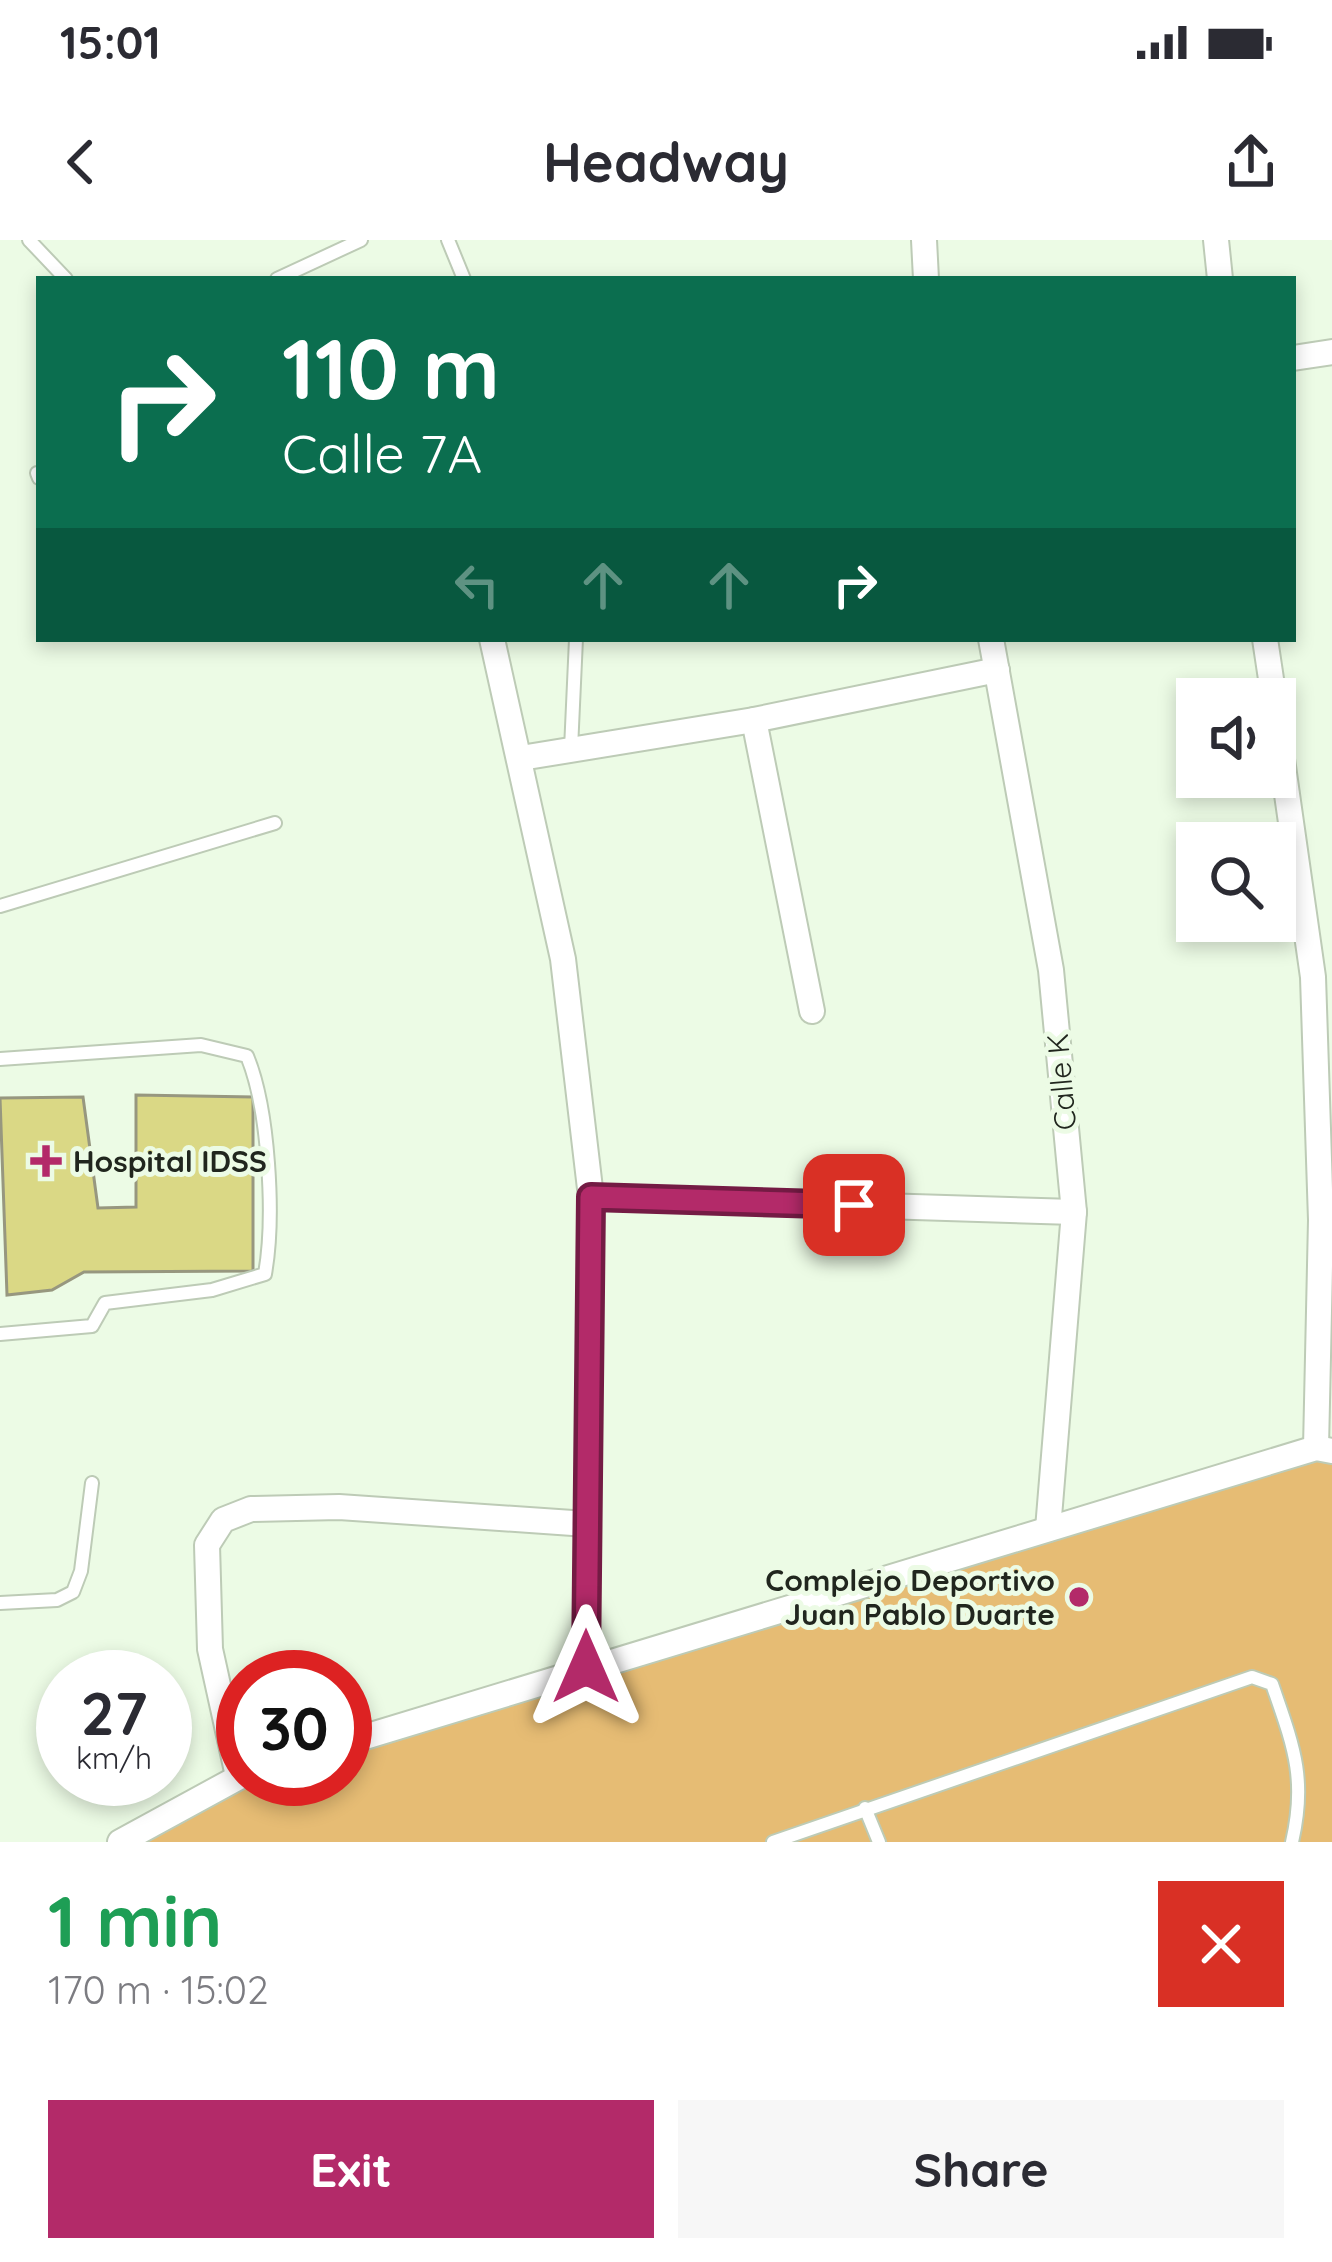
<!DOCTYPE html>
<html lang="en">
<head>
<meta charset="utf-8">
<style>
  body { margin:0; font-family:Quicksand,sans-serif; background:#f7f7f7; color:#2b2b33; height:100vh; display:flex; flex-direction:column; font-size:45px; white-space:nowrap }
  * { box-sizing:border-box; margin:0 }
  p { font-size:39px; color:#7c7c81 }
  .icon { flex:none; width:66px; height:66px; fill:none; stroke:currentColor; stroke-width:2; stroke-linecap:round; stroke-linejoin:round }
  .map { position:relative; height:1602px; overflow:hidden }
  .side { display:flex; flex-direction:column; background:#fff; flex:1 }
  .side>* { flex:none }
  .hud { position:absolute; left:36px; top:36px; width:1260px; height:366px; border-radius:0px; box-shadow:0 6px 18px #0003; background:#0b6e4f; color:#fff; overflow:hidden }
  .tools { position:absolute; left:1176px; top:438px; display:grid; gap:24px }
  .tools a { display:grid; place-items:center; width:120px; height:120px; border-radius:0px; background:#fff; box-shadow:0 6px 18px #0003; font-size:60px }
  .speed { position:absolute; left:36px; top:1410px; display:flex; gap:24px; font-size:60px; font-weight:700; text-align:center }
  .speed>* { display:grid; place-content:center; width:156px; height:156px; border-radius:50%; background:#fff; box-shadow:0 6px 18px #0003; line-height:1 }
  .speed small { font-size:30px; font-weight:400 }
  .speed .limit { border:18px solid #d22; background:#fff; color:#111 }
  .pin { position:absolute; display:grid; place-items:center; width:102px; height:102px; color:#fff; margin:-51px; border-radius:24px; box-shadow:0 6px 18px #0006 }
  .me { position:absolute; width:132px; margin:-66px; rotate:0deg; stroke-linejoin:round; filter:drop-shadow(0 0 9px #0008) }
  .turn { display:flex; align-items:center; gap:42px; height:252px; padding:0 48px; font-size:54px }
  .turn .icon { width:156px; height:156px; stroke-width:2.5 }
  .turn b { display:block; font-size:84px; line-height:102px }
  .lanes { display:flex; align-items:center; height:114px; padding:0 48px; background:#0003; justify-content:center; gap:60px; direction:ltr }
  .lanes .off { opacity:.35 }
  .round { display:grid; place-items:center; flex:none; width:126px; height:126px; border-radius:0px; background:#f7f7f7 }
  .head { display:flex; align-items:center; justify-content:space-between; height:204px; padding:0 48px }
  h1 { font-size:72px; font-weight:700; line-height:90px; color:#1e9e55 }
  .cta { display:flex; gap:24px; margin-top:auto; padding:24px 48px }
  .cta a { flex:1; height:138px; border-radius:0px; background:#b32a69; color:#fff; font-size:48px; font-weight:700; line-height:138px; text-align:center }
  .cta a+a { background:#f7f7f7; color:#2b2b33 }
  .status { display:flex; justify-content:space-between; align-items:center; height:84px; padding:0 60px; background:#fff; direction:ltr }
  .status svg { height:33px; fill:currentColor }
  header { display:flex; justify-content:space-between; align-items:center; height:156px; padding:0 48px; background:#fff; font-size:54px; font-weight:700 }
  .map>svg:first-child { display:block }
  .green { fill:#e6bc74 }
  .building { fill:#dad885; stroke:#97977f; stroke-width:3 }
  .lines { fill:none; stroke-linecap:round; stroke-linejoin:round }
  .lane-casing { stroke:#bdcbb6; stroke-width:16 }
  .street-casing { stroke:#bdcbb6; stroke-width:28 }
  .lane { stroke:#fff; stroke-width:12 }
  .street { stroke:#fff; stroke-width:24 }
  .route-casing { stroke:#741b44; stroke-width:30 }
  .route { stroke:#b32a69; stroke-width:21 }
  .poi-dot { fill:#b32a69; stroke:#ecfbe5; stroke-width:4.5 }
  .labels { text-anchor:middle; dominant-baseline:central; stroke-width:10; stroke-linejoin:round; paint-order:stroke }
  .street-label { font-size:30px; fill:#21261e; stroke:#ecfbe5 }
  .poi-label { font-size:30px; font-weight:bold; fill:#21261e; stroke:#ecfbe5; text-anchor:start }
</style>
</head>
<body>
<div class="status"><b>15:01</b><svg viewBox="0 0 49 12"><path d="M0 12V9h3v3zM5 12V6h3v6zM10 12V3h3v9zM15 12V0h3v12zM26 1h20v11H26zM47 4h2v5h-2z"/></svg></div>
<header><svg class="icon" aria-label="back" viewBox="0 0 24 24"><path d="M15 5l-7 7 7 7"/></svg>Headway<svg class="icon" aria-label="share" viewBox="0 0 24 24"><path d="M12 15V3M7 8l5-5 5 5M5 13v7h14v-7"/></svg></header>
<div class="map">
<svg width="1332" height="1602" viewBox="0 0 1332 1602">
  <rect width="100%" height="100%" fill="#ecfbe5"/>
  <polygon class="green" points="1332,1211 1332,1602 120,1602 243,1539 345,1539 345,1504"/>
  <polygon class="building" points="136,855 253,857 253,1031 84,1032 52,1050 7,1055 0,858 83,857 98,968 136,967"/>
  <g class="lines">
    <defs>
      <g id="lane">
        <polyline points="29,0 66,39"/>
        <polyline points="448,0 464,39"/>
        <polyline points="277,39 361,0"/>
        <polyline points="37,233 39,238"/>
        <polyline points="571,509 576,399"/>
        <polyline points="0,666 275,583"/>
        <path d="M0,819L201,805L247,816C269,869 275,977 265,1034L212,1050L105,1063L92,1086L0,1094"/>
        <polyline points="0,1363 57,1360 73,1352 81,1331 92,1243"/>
        <polyline points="865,1568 879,1602"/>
        <path d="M773,1602L1252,1437L1272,1444C1293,1505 1307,1538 1292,1602"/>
      </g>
      <g id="street">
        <polyline points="924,0 926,39"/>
        <polyline points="1216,0 1220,39"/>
        <polyline points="1293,118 1332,112"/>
        <polyline points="492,399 563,719 591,957 586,1428"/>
        <polyline points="991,399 1051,730 1074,972 1048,1289"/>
        <polyline points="1265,399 1274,459"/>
        <polyline points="1275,470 1313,737 1321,980 1316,1208"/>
        <polyline points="754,480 812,771"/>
        <polyline points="521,518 754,480 997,430"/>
        <polyline points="591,957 1074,972"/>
        <polyline points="345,1503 1316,1208 1332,1211"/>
        <polyline points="238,1536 210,1409 207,1305 223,1280 251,1269 339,1267 587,1284"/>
        <polyline points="120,1602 243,1535"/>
      </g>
    </defs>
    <use href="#lane" class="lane-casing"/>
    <use href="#street" class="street-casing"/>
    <use href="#lane" class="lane"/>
    <use href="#street" class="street"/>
  </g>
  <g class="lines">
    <defs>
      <polyline id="route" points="586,1427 591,957 854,965"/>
    </defs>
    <use href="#route" class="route-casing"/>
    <use href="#route" class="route"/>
  </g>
  <g class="poi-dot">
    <path d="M40 903h12v12h12v12h-12v12h-12v-12h-12v-12h12z"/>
    <circle cx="1079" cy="1357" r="12"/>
  </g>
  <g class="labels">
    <g class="street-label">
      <text transform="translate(1061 842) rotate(-95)">Calle K</text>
    </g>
    <g class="poi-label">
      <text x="73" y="921">Hospital IDSS</text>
      <text x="1055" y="1340" text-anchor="end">Complejo Deportivo<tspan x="1055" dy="34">Juan Pablo Duarte</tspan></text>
    </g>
  </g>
</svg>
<div class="tools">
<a><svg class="icon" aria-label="sound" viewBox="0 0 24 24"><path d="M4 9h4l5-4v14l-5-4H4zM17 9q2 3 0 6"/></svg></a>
<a><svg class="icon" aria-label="search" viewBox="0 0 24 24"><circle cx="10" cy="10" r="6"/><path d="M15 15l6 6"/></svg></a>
</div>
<div class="speed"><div>27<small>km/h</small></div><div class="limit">30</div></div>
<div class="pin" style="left:854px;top:965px;background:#d93025"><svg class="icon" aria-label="arrive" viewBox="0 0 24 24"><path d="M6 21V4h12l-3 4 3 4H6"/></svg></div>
<svg class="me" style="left:586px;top:1427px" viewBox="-20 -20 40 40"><path d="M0-17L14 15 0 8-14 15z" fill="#b32a69" stroke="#fff" stroke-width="4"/></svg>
<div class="hud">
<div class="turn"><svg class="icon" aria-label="right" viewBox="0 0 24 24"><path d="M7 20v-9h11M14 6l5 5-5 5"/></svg><div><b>110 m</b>Calle 7A</div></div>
<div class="lanes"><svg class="icon off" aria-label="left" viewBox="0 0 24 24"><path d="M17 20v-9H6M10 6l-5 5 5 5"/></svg><svg class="icon off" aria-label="ahead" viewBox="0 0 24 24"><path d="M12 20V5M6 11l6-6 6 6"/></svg><svg class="icon off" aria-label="ahead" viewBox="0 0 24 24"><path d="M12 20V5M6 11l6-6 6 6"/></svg><svg class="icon" aria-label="right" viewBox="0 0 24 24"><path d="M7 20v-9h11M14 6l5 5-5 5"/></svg></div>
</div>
</div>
<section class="side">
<div class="head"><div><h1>1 min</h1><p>170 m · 15:02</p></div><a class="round" style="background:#d93025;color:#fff"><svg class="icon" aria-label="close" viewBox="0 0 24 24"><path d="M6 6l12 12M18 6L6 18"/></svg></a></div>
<div class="cta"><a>Exit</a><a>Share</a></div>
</section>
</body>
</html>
